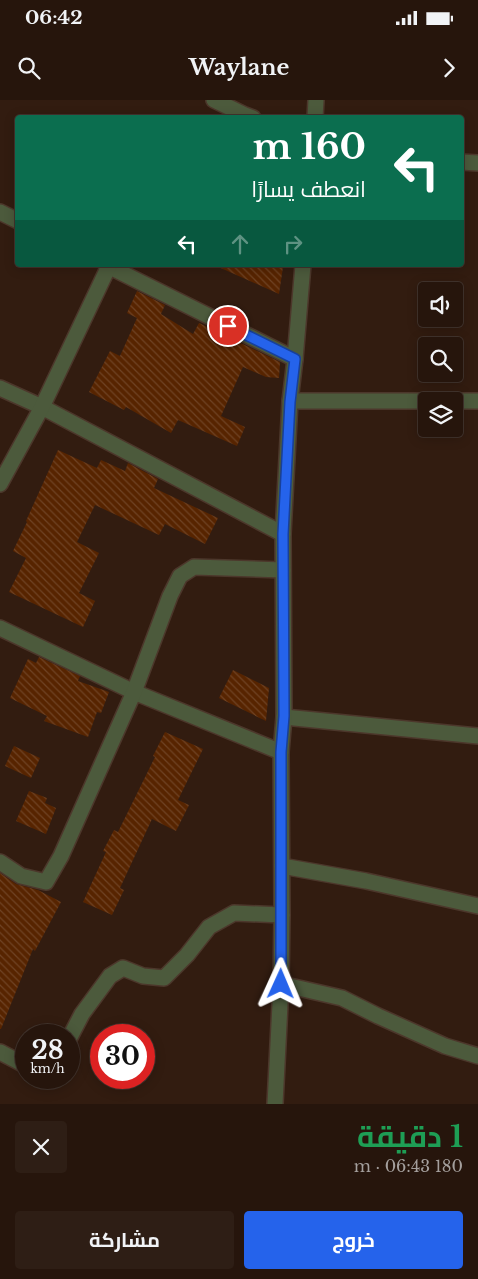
<!DOCTYPE html>
<html lang="ar">
<head>
<meta charset="utf-8">
<style>
  body { margin:0; font-family:"Libre Baskerville",Cairo,serif; background:#2e1e15; color:#f1f3f6; direction:rtl; height:100vh; display:flex; flex-direction:column; font-size:19px; white-space:nowrap }
  * { box-sizing:border-box; margin:0 }
  p { font-size:16px; color:#a49f9d }
  .icon { flex:none; width:28px; height:28px; fill:none; stroke:currentColor; stroke-width:2; stroke-linecap:round; stroke-linejoin:round }
  .map { position:relative; height:1004px; overflow:hidden; direction:ltr }
  .panel { display:flex; flex-direction:column; background:#26150c; flex:1 }
  .panel>* { flex:none }
  .top-card { position:absolute; left:15px; top:15px; width:449px; height:152px; border-radius:5px; box-shadow:0 2px 12px #0003,0 0 0 1px #42342d; direction:rtl; background:#0b6e4f; color:#fff; overflow:hidden }
  .fabs { position:absolute; left:418px; top:182px; display:grid; gap:10px }
  .fabs a { display:grid; place-items:center; width:45px; height:45px; border-radius:5px; background:#26150c; box-shadow:0 2px 12px #0003,0 0 0 1px #42342d; font-size:25px }
  .speed { position:absolute; left:15px; top:924px; display:flex; gap:10px; font-size:25px; font-weight:700; text-align:center }
  .speed>* { display:grid; place-content:center; width:65px; height:65px; border-radius:50%; background:#26150c; box-shadow:0 2px 12px #0003,0 0 0 1px #42342d; line-height:1 }
  .speed small { font-size:12px; font-weight:400 }
  .speed .limit { border:8px solid #d22; background:#fff; color:#111 }
  .pin { position:absolute; display:grid; place-items:center; width:42px; height:42px; color:#fff; margin:-21px; border:2px solid #fff; border-radius:50%; box-shadow:0 1px 5px #0007 }
  .me { position:absolute; width:55px; margin:-28px; rotate:1deg; stroke-linejoin:round; filter:drop-shadow(0 0 4px #0008) }
  .turn { display:flex; align-items:center; gap:18px; height:105px; padding:0 15px; font-size:22px }
  .turn .icon { width:65px; height:65px; stroke-width:2.5 }
  .turn b { display:block; font-size:35px; line-height:42px }
  .lanes { display:flex; align-items:center; height:48px; padding:0 15px; background:#0003; justify-content:center; gap:25px; direction:ltr }
  .lanes .off { opacity:.35 }
  .round { display:grid; place-items:center; flex:none; width:52px; height:52px; border-radius:5px; background:#2e1e15 }
  .head { display:flex; align-items:center; justify-content:space-between; height:85px; padding:0 15px }
  h1 { font-size:30px; font-weight:700; line-height:38px; color:#1e9e55 }
  .primary-button { display:flex; gap:10px; margin-top:auto; padding:10px 15px }
  .primary-button a { flex:1; height:58px; border-radius:5px; background:#2563eb; color:#fff; font-size:20px; font-weight:700; line-height:58px; text-align:center }
  .primary-button a+a { background:#2e1e15; color:#f1f3f6 }
  .status { display:flex; justify-content:space-between; align-items:center; height:35px; padding:0 25px; background:#26150c; direction:ltr }
  .status svg { height:14px; fill:currentColor }
  header { display:flex; justify-content:space-between; align-items:center; height:65px; padding:0 15px; background:#26150c; font-size:22px; font-weight:700 }
  .map>svg:first-child { display:block }
  .building { fill:url(#building-back-hatch) }
  .lines { fill:none; stroke-linecap:round; stroke-linejoin:round }
  .minor-casing { stroke:#4c372b; stroke-width:18 }
  .minor { stroke:#4c5a3c; stroke-width:15 }
  .route-casing { stroke:#184099; stroke-width:12 }
  .route { stroke:#2563eb; stroke-width:9 }
</style>
</head>
<body>
<div class="status"><b>06:42</b><svg viewBox="0 0 49 12"><path d="M0 12V9h3v3zM5 12V6h3v6zM10 12V3h3v9zM15 12V0h3v12zM26 1h20v11H26zM47 4h2v5h-2z"/></svg></div>
<header><svg class="icon" aria-label="forward" viewBox="0 0 24 24"><path d="M9 5l7 7-7 7"/></svg>Waylane<svg class="icon" aria-label="search" viewBox="0 0 24 24"><circle cx="10" cy="10" r="6"/><path d="M15 15l6 6"/></svg></header>
<div class="map">
<svg width="478" height="1004" viewBox="0 0 478 1004">
  <defs>
    <pattern id="building-back-hatch" width="6" height="6" patternUnits="userSpaceOnUse" patternTransform="scale(1.25)"><rect width="6" height="6" fill="#572400"/><path d="M-1 5l2 2M0 0l6 6M5-1l2 2" fill="none" stroke="#6f4324"/></pattern>
  </defs>
  <rect width="100%" height="100%" fill="#321c10"/>
  <g class="building">
    <polygon points="214,165 265,165 283,167 279,194"/>
    <polygon points="137,191 165,205 161,214 193,234 199,223 280,262 279,278 266,277 243,267 221,316 245,327 237,346 178,320 171,333 126,307 124,310 89,292 110,251 120,256 137,218 127,213"/>
    <polygon points="58,350 97,368 101,360 125,371 128,363 158,379 154,388 218,418 205,444 165,424 159,435 95,405 77,442 99,453 79,493 95,501 83,527 9,492 26,458 13,451 27,422 26,421"/>
    <polygon points="39,557 80,576 78,581 109,592 101,613 97,612 88,637 44,621 47,616 10,598 28,559 36,563"/>
    <polygon points="233,570 269,588 266,621 219,598"/>
    <polygon points="165,632 203,649 178,700 189,705 176,731 152,719 120,788 124,790 112,815 83,802 106,752 103,751 114,730 118,732 155,657 153,656"/>
    <polygon points="14,646 40,658 31,678 5,666"/>
    <polygon points="29,691 47,698 45,703 56,708 46,734 16,721"/>
    <polygon points="0,773 16,784 38,790 61,802 35,851 33,849 1,929 0,929"/>
  </g>
  <g class="lines">
    <defs>
      <g id="minor">
        <polyline points="214,0 245,15 253,18"/>
        <polyline points="315,18 316,0"/>
        <polyline points="461,62 478,63"/>
        <polyline points="0,112 18,121"/>
        <polyline points="106,165 295,259"/>
        <polyline points="0,288 42,307 283,434"/>
        <polyline points="290,301 478,301"/>
        <polyline points="0,384 42,307 109,166"/>
        <polyline points="0,528 134,592 281,652"/>
        <polyline points="284,617 478,636"/>
        <polyline points="0,762 21,776 46,782 61,756 134,592 170,496 180,476 194,467 283,470"/>
        <polyline points="282,766 366,781 478,806"/>
        <polyline points="281,884 342,898 378,916 445,946 478,956"/>
        <polyline points="69,939 82,914 110,876 123,868 143,876 164,878 187,855 209,827 234,813 282,815"/>
        <polyline points="0,952 21,963 26,964"/>
        <polyline points="275,1004 281,884 282,815 281,652 284,617 283,434 290,301 295,259 303,165"/>
      </g>
    </defs>
    <use href="#minor" class="minor-casing"/>
    <use href="#minor" class="minor"/>
  </g>
  <g class="lines">
    <defs>
      <polyline id="route" points="228,226 295,259 290,302 283,434 284,616 281,652 281,884"/>
    </defs>
    <use href="#route" class="route-casing"/>
    <use href="#route" class="route"/>
  </g>
</svg>
<div class="fabs">
<a><svg class="icon" aria-label="sound" viewBox="0 0 24 24"><path d="M4 9h4l5-4v14l-5-4H4zM17 9q2 3 0 6"/></svg></a>
<a><svg class="icon" aria-label="search" viewBox="0 0 24 24"><circle cx="10" cy="10" r="6"/><path d="M15 15l6 6"/></svg></a>
<a><svg class="icon" aria-label="layers" viewBox="0 0 24 24"><path d="M12 4l9 5-9 5-9-5zM3 14l9 5 9-5"/></svg></a>
</div>
<div class="speed"><div>28<small>km/h</small></div><div class="limit">30</div></div>
<div class="pin" style="left:228px;top:226px;background:#d93025"><svg class="icon" aria-label="arrive" viewBox="0 0 24 24"><path d="M6 21V4h12l-3 4 3 4H6"/></svg></div>
<svg class="me" style="left:281px;top:884px" viewBox="-20 -20 40 40"><path d="M0-17L14 15 0 8-14 15z" fill="#2563eb" stroke="#fff" stroke-width="4"/></svg>
<div class="top-card">
<div class="turn"><svg class="icon" aria-label="left" viewBox="0 0 24 24"><path d="M17 20v-9H6M10 6l-5 5 5 5"/></svg><div><b>160 m</b>انعطف يسارًا</div></div>
<div class="lanes"><svg class="icon" aria-label="left" viewBox="0 0 24 24"><path d="M17 20v-9H6M10 6l-5 5 5 5"/></svg><svg class="icon off" aria-label="ahead" viewBox="0 0 24 24"><path d="M12 20V5M6 11l6-6 6 6"/></svg><svg class="icon off" aria-label="right" viewBox="0 0 24 24"><path d="M7 20v-9h11M14 6l5 5-5 5"/></svg></div>
</div>
</div>
<section class="panel">
<div class="head"><div><h1>1 دقيقة</h1><p>180 m · 06:43</p></div><a class="round"><svg class="icon" aria-label="close" viewBox="0 0 24 24"><path d="M6 6l12 12M18 6L6 18"/></svg></a></div>
<div class="primary-button"><a>خروج</a><a>مشاركة</a></div>
</section>
</body>
</html>
